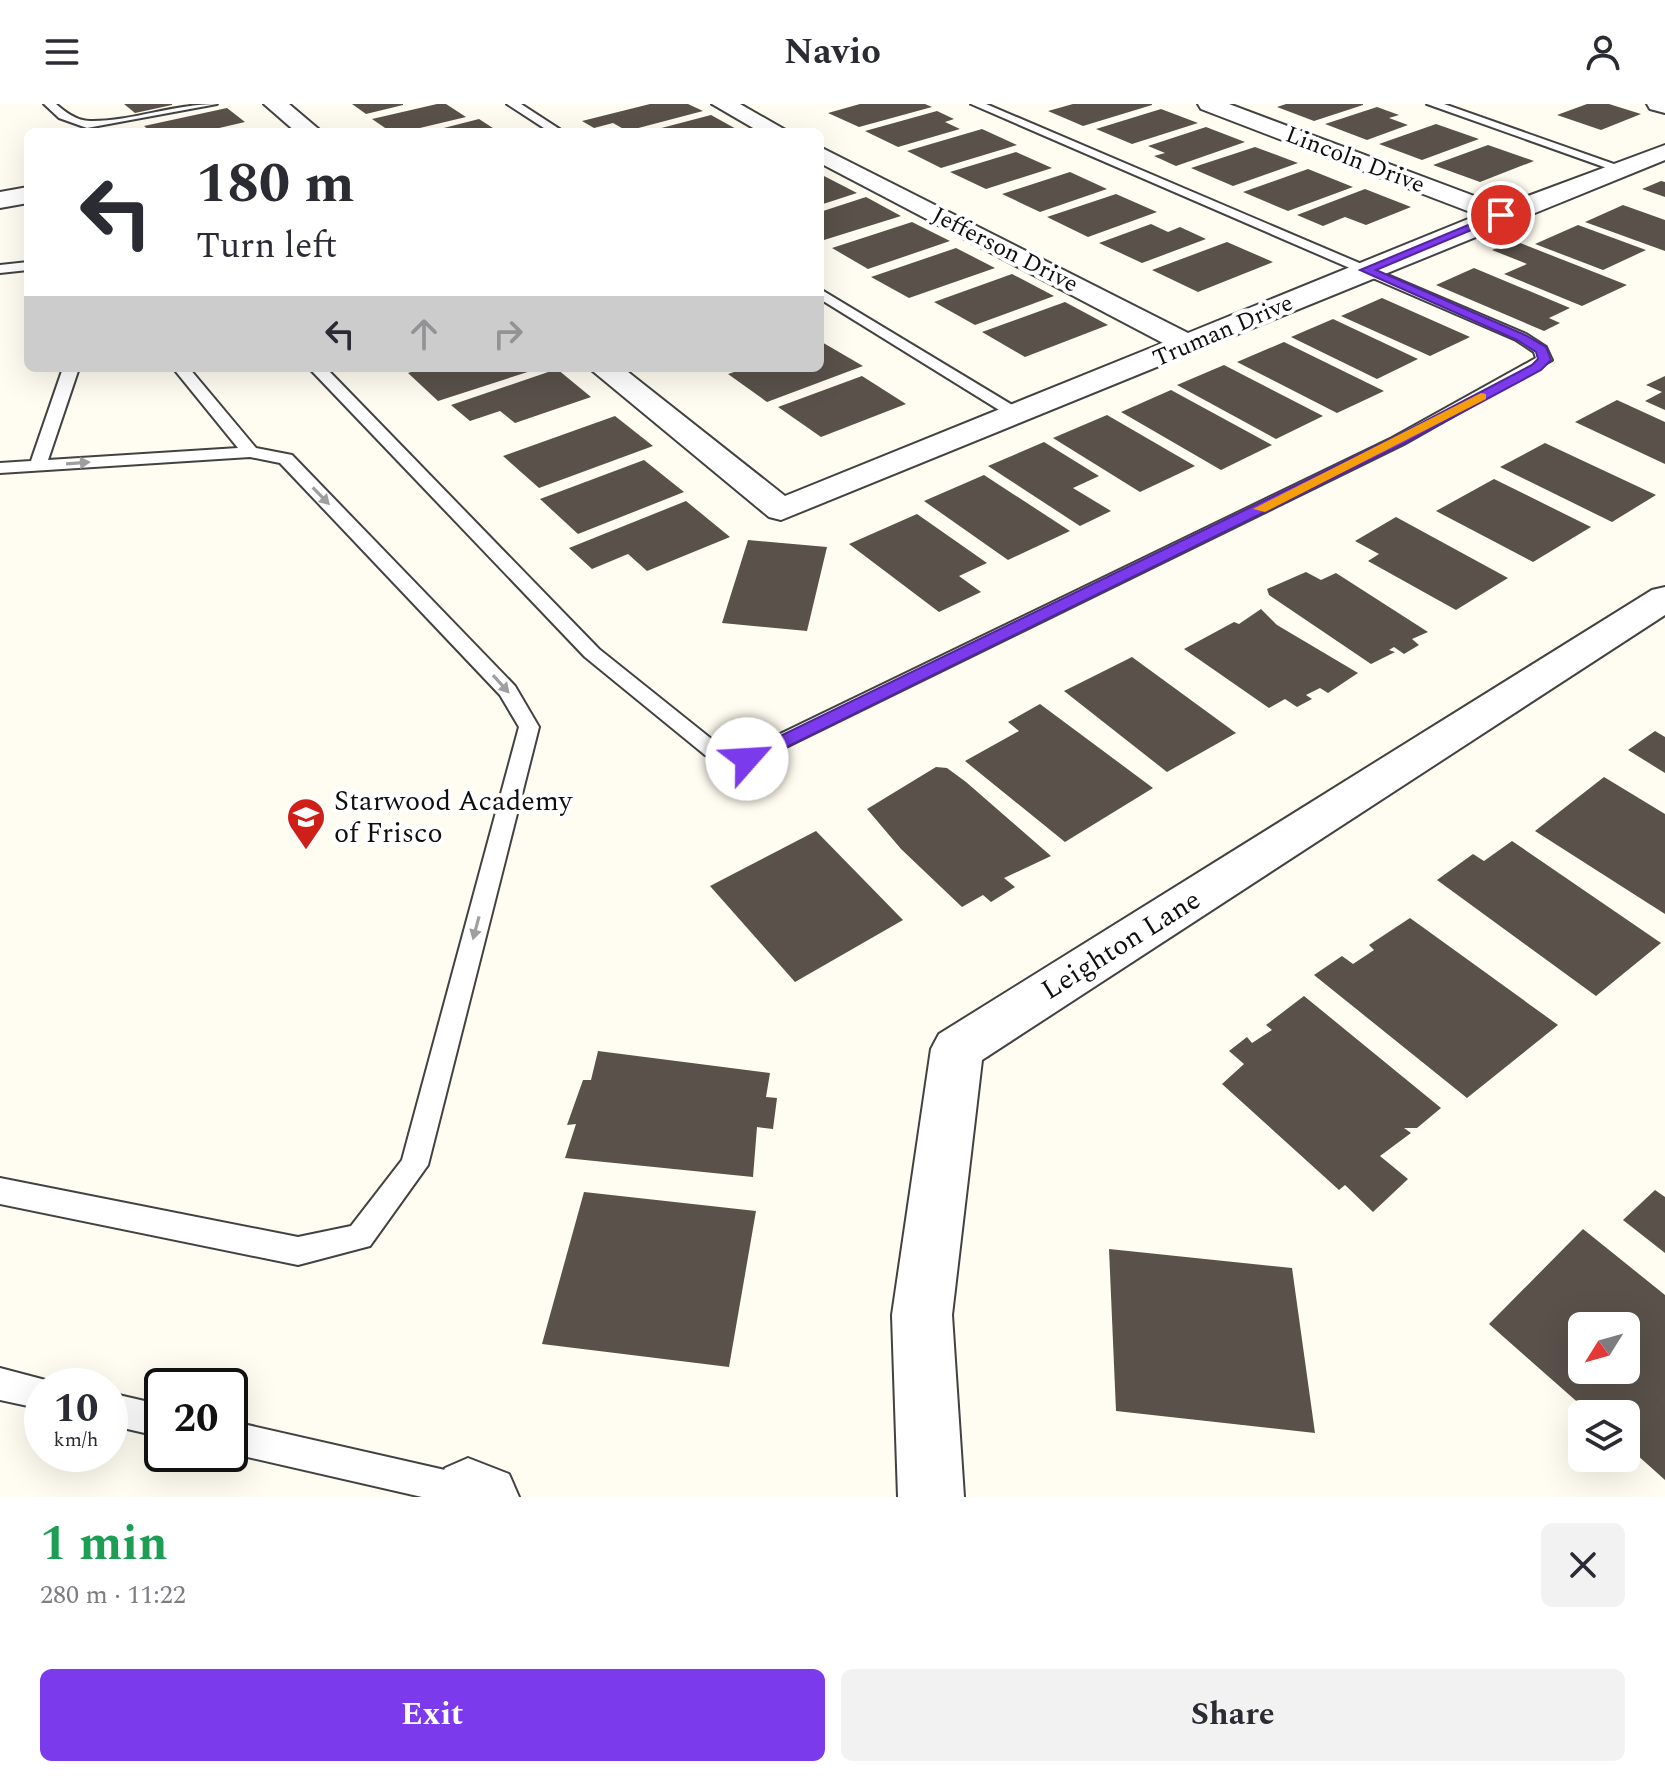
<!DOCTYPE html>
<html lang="en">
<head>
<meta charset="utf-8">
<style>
  body { margin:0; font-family:Spectral,serif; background:#f2f2f3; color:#2b2b33; height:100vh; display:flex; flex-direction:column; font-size:30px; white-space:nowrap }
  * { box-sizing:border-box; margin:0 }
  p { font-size:26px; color:#7c7c81 }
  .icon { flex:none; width:44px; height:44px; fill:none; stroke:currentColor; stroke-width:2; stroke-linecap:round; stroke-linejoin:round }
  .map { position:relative; height:1393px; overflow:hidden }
  .drawer { display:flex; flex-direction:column; background:#fff; flex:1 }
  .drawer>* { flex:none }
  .banner { position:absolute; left:24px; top:24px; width:800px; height:244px; border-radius:12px; box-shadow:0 8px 32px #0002; background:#fff; color:#2b2b33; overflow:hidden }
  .needle { width:52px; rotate:233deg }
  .buttons { position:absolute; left:1568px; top:1208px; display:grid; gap:16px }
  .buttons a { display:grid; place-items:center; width:72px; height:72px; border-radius:12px; background:#fff; box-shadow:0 8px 32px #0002; font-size:40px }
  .speed { position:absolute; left:24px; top:1264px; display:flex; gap:16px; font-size:40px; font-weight:700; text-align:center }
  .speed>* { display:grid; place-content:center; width:104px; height:104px; border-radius:50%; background:#fff; box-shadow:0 8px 32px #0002; line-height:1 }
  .speed small { font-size:20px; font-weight:400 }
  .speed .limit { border:4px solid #111; border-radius:12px; background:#fff; color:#111 }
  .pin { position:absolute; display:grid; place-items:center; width:68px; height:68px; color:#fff; margin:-34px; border:4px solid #fff; border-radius:50%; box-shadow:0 2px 8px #0007 }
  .me { position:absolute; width:88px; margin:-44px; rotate:64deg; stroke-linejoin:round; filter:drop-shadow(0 0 6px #0008) }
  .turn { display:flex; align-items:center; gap:28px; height:168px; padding:0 40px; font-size:36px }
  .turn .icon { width:104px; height:104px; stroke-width:2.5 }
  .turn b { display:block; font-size:56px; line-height:68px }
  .lanes { display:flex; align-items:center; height:76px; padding:0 40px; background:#0003; justify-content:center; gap:40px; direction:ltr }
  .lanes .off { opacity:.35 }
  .round { display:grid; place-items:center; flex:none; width:84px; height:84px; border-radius:12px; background:#f2f2f3 }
  .headline { display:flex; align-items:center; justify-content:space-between; height:136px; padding:0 40px }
  h1 { font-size:48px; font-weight:700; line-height:60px; color:#1e9e55 }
  .button { display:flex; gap:16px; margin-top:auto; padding:16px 40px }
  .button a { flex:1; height:92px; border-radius:12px; background:#7c3aed; color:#fff; font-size:32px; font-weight:700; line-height:92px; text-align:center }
  .button a+a { background:#f2f2f3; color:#2b2b33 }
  header { display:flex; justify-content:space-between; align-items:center; height:104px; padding:0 40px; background:#fff; font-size:36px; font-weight:700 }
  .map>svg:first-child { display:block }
  .building { fill:#59514a; fill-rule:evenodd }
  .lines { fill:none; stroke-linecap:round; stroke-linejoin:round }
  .service-casing { stroke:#424242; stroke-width:4 }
  .minor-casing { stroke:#424242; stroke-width:4 }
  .service { fill:#fff; fill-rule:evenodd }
  .minor { fill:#fff; fill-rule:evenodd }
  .oneway { fill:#9f9f9f }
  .route { fill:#7c3aed; stroke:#51269a; stroke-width:2 }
  .slow { fill:#f59e0b }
  .labels { text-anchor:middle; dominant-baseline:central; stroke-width:8; stroke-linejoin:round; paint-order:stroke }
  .far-street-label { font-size:24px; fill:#0f0f0f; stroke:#fff }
  .poi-label { font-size:28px; fill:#0f0f0f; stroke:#fff; text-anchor:start }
  .street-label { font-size:28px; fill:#0f0f0f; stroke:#fff }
</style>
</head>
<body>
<header><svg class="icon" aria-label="menu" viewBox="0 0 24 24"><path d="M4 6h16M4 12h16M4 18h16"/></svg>Navio<svg class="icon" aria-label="person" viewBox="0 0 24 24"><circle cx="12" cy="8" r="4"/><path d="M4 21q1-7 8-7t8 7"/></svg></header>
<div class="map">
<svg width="1665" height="1393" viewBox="0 0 1665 1393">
  <rect width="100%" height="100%" fill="#fffdf1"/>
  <g class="building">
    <polygon points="124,0 172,0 172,1 135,9"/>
    <polygon points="352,0 403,0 403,1 366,10"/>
    <polygon points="437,0 446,0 466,13 403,28 391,28 372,15"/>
    <polygon points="650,0 688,0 703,7 627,27 613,19 594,24 582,17"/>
    <polygon points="860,0 925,0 932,3 859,23 828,9"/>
    <polygon points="1073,0 1152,0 1152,1 1083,22 1048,7"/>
    <polygon points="1286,0 1363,0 1363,1 1314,17 1277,3"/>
    <polygon points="1587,0 1609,0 1641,10 1601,26 1557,11"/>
    <polygon points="1377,3 1399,11 1389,14 1408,21 1367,36 1325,20"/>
    <polygon points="227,4 245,18 202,28 178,25 151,28 144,22"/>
    <polygon points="1161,5 1198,19 1132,40 1096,25"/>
    <polygon points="937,7 954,15 945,18 960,25 898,43 865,27"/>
    <polygon points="711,11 738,26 650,28 650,27"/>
    <polygon points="479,15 499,28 432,28 432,27"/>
    <polygon points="1436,20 1479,35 1422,56 1379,40"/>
    <polygon points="1206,23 1245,38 1176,62 1154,52 1165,49 1148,42"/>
    <polygon points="982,25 1017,41 941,64 907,47"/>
    <polygon points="1488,41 1534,57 1480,78 1433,61"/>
    <polygon points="1255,43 1298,59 1233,82 1191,64"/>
    <polygon points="1016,48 1052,64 986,85 950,68"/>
    <polygon points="1308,65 1353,83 1288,107 1243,88"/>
    <polygon points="1070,68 1107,85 1040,108 1002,90"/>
    <polygon points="824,72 857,89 820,101 820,73"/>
    <polygon points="1661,77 1665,78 1665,93 1642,85"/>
    <polygon points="1365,85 1411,103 1366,121 1345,113 1323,122 1297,111"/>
    <polygon points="1116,90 1157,108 1088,133 1047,113"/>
    <polygon points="866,93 901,112 824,136 820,134 820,108"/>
    <polygon points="1623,101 1665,116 1665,147 1585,118"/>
    <polygon points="912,118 950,137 868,165 832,144"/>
    <polygon points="1151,120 1168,128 1180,123 1206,135 1142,159 1099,139"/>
    <polygon points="1578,121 1646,146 1603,166 1535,140"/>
    <polygon points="1515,137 1627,181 1582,202 1504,170 1527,160 1492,146"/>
    <polygon points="1227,138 1273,158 1198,188 1152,166"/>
    <polygon points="956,144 995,164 909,194 871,173"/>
    <polygon points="1474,164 1570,204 1549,214 1560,219 1544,227 1436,181"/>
    <polygon points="1012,170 1054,192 975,221 934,198"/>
    <polygon points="1382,194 1470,233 1430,252 1341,212"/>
    <polygon points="1065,198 1108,221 1025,253 982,228"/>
    <polygon points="1333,215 1418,255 1377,275 1291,233"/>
    <polygon points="820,237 863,262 767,298 728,270 746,264 820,264"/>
    <polygon points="1284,238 1384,287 1337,309 1237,258"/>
    <polygon points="1224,261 1323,312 1276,335 1177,281"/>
    <polygon points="424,264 537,264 537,265 438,297 408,269"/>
    <polygon points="557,265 591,293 515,319 500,307 470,317 451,301"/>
    <polygon points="862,272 906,300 821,333 778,303"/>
    <polygon points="1665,272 1665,306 1645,297 1662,288 1646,281"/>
    <polygon points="1171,286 1272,341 1221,366 1121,308"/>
    <polygon points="1617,296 1665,318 1665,360 1575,318"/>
    <polygon points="1107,311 1195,362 1140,388 1053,334"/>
    <polygon points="615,312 653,342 539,384 503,352"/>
    <polygon points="1044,338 1099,372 1073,384 1111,407 1080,422 988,362"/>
    <polygon points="1545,339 1656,391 1612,418 1500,363"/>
    <polygon points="644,356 684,388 578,430 540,395"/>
    <polygon points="984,371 1070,427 1008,456 924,397"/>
    <polygon points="1494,375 1591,423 1533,458 1436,407"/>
    <polygon points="686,397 730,433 647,467 628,450 592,465 569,444"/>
    <polygon points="917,410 987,459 959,472 981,488 939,508 849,440"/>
    <polygon points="1396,413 1508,474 1456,506 1368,457 1379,450 1355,437"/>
    <polygon points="748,436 827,443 807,527 722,519"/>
    <polygon points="1306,468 1321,476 1336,469 1428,528 1412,535 1419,541 1404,550 1394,543 1389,546 1395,548 1371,560 1269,491 1267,485"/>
    <polygon points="1261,505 1277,521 1358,569 1328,589 1320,584 1306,591 1312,595 1297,603 1285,595 1269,604 1184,545 1234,518 1239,520"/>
    <polygon points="1132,553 1236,629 1167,668 1064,587"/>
    <polygon points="1040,600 1153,684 1065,738 965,657 1019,627 1008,618"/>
    <polygon points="1655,627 1665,633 1665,669 1628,646"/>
    <polygon points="936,663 947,664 966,678 1051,752 1004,774 1015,783 991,798 983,791 962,803 901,745 867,705"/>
    <polygon points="1604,673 1665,710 1665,810 1535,727"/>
    <polygon points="816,727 903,816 795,878 710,782"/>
    <polygon points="1512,737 1661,839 1596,892 1437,776 1473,750 1484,757"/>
    <polygon points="1410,814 1558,921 1467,994 1314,871 1342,852 1353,860 1374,846 1369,841"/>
    <polygon points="1304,892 1441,1004 1417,1024 1404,1024 1411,1029 1380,1052 1408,1075 1373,1108 1345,1081 1339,1086 1222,980 1244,960 1229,947 1247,933 1252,939 1272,926 1266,921"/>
    <polygon points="598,947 770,969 766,993 777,994 773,1025 757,1023 753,1073 565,1054 576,1020 567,1021 583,976 591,976"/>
    <polygon points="1655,1086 1665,1093 1665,1149 1623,1116"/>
    <polygon points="584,1088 756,1107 729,1263 542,1240"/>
    <path d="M1583,1125L1665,1191V1376L1626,1341V1310H1591L1489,1220ZM1582,1222H1626V1266H1582Z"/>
    <polygon points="1109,1145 1292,1164 1315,1329 1116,1307"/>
  </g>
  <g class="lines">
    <defs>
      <g id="service">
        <path d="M44,0H56C65,8 77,17 90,17C128,18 174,0 217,0L87,24L59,14Z"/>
        <polygon points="507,0 521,0 564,28 550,28"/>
        <polygon points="971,0 986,0 1526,230 1546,243 1552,256 1404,340 747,662 705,651 585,553 309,264 326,264 599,545 719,641 745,647 1392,334 1536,254 1534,248 1516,236"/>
        <polygon points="1427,0 1444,0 1628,65 1618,68"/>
        <polygon points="28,158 28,166 0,169 0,161"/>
        <polygon points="820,185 1024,308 1026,311 1012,314 820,195"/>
        <polygon points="63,264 79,264 48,356 238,344 173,264 189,264 256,344 292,351 515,582 539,623 428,1061 370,1142 298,1161 0,1100 0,1074 298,1133 351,1122 402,1056 519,623 500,591 280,359 250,353 0,369 0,359 31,357"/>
        <polygon points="0,1264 53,1278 55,1282 42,1282 42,1305 0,1296"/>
        <polygon points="110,1289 162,1301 162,1333 110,1321"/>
        <polygon points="230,1317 467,1371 479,1375 483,1387 481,1393 422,1393 230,1349"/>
      </g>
      <g id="minor">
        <polygon points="264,0 289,0 322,28 296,28"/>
        <polygon points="712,0 740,0 789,28 760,28"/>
        <polygon points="1198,0 1229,0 1501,102 1665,41 1665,56 781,416 769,413 589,264 623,264 785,392 1163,239 820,59 820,43 1188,229 1478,111 1201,5"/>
        <polygon points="1647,0 1665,0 1665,9 1650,5"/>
        <polygon points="28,83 28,99 0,104 0,88"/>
        <polygon points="1665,483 1665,511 982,956 952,1211 964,1393 898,1393 892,1211 931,945 939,930 1652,486"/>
        <polygon points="468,1354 509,1370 519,1393 438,1393 435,1387 445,1364"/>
      </g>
    </defs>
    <use href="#service" class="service-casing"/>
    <use href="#minor" class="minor-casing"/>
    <use href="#service" class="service"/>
    <use href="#minor" class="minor"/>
  </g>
  <defs><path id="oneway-solid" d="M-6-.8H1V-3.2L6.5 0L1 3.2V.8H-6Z" transform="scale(2)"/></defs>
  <g class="oneway">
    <use href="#oneway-solid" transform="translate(78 359) rotate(-4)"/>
    <use href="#oneway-solid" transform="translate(321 392) rotate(46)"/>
    <use href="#oneway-solid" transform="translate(501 580) rotate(48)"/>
    <use href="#oneway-solid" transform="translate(476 824) rotate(105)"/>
  </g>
  <polygon class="route" points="1497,109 1507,111 1376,166 1525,231 1546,243 1551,256 1541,266 1403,340 754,659 741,659 741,651 1393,334 1532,261 1538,255 1536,248 1517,236 1360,166"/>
  <polygon class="slow" points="1481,289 1486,290 1486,295 1265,408 1253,405"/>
  <defs>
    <symbol id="school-pin" viewBox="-11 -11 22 30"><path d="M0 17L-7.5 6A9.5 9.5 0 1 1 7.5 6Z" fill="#ce1f18" stroke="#fff"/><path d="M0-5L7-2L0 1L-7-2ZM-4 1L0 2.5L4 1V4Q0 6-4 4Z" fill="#fff"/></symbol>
  </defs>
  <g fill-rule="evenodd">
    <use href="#school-pin" x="284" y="691" width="44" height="60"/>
  </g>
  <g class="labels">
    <g class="far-street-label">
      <text transform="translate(1355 56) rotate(21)">Lincoln Drive</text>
      <text transform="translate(1005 146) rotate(27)">Jefferson Drive</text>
      <text transform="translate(1223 227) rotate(-23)">Truman Drive</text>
    </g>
    <g class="poi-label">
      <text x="334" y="697">Starwood Academy<tspan x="334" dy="32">of Frisco</tspan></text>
    </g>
    <g class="street-label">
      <text transform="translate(1121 841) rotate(-32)">Leighton Lane</text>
    </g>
  </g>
</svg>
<div class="buttons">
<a><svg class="needle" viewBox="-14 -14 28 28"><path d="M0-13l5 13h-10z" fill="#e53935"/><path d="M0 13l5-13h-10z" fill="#7c7c81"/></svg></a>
<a><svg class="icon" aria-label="layers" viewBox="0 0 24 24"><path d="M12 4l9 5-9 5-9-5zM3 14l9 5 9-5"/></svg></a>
</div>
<div class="speed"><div>10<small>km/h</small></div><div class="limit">20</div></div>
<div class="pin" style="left:1501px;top:111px;background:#d93025"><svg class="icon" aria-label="arrive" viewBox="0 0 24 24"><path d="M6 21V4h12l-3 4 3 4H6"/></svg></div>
<svg class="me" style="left:747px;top:655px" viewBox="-20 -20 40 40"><circle r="19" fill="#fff"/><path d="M0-13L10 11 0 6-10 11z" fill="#7c3aed"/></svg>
<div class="banner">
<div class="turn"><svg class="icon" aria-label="left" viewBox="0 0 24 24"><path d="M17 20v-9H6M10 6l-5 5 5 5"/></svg><div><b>180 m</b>Turn left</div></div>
<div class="lanes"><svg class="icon" aria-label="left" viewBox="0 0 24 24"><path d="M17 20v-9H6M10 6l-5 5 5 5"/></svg><svg class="icon off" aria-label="ahead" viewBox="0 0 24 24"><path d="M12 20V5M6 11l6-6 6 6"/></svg><svg class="icon off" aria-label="right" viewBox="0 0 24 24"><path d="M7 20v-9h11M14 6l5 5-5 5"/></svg></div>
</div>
</div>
<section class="drawer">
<div class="headline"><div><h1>1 min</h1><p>280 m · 11:22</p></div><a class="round"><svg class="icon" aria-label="close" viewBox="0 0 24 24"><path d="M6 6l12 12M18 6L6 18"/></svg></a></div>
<div class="button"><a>Exit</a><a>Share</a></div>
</section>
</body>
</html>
